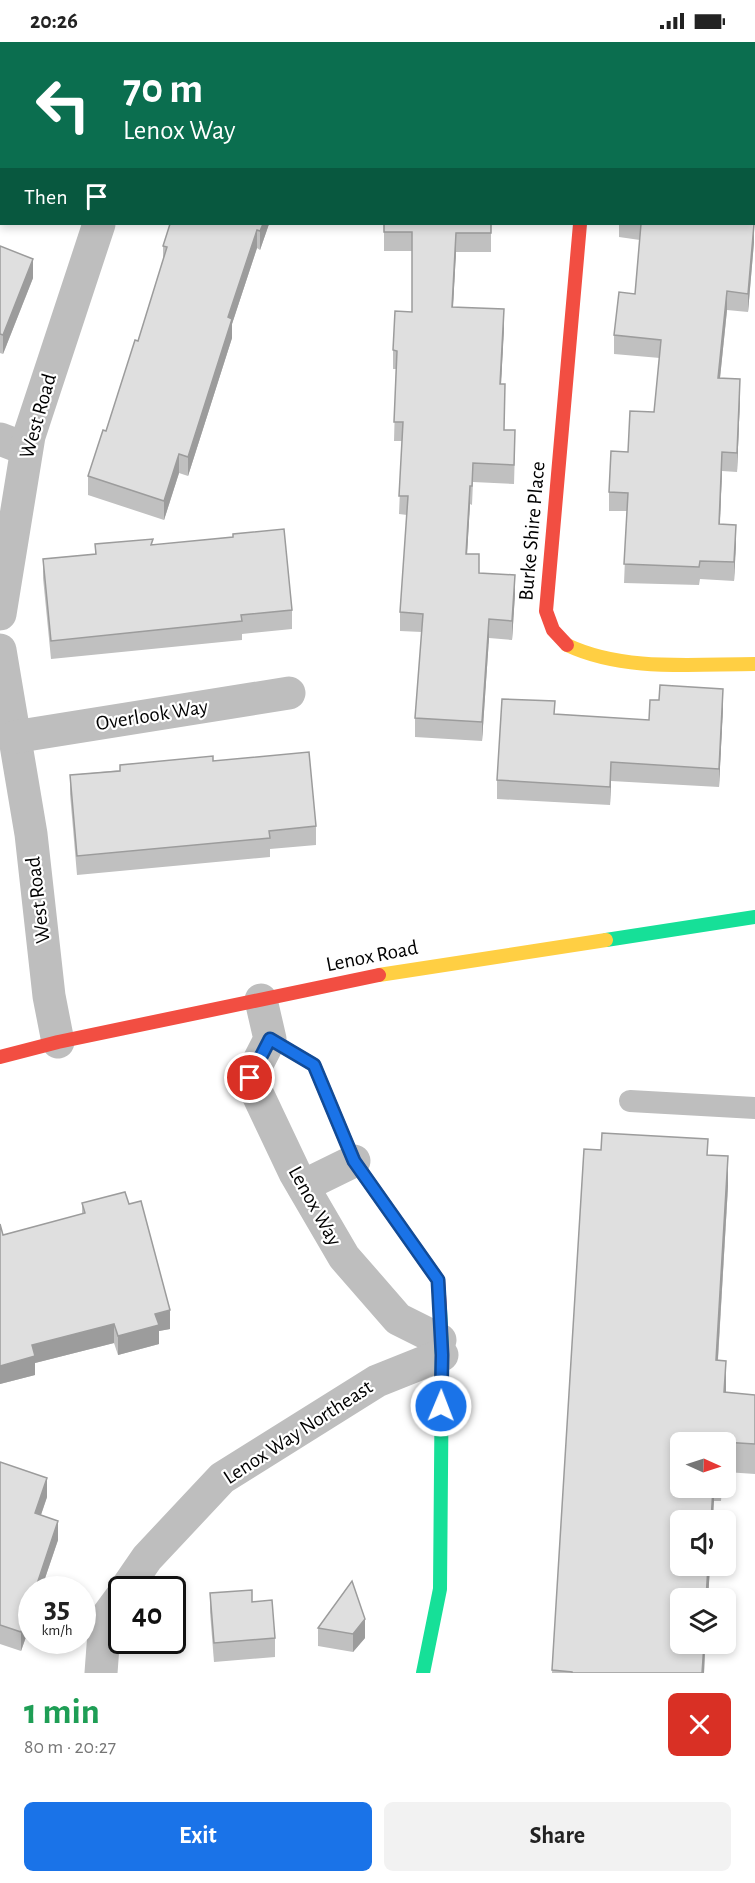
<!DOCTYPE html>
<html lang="en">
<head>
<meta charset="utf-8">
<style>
  body { margin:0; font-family:"Alegreya Sans",sans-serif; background:#f2f2f2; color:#222; height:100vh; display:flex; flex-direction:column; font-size:22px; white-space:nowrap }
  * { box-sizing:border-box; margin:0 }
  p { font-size:20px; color:#767676 }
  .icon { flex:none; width:33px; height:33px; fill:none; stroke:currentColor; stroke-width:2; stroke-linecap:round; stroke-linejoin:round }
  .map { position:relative; height:1631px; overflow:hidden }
  .side { display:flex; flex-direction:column; background:#fff; flex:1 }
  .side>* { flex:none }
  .top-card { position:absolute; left:0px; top:0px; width:756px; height:183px; box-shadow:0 3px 9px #0003; background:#0b6e4f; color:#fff; overflow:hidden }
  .needle { width:39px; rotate:93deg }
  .controls { position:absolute; left:670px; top:1390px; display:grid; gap:12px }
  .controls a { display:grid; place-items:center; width:66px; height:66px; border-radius:9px; background:#fff; box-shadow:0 3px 9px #0003; font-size:30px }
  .speed { position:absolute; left:18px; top:1534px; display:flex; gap:12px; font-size:30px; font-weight:700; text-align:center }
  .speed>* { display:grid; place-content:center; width:78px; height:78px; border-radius:50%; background:#fff; box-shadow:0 3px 9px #0003; line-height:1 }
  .speed small { font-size:15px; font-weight:400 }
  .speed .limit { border:3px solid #111; border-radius:9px; background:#fff; color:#111 }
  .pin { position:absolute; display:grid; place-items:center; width:51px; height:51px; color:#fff; margin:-26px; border:3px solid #fff; border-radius:50%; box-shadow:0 2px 6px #0007 }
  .me { position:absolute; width:66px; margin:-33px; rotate:1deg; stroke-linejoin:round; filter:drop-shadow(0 0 4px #0008) }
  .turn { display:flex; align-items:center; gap:21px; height:126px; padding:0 24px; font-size:27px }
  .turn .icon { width:78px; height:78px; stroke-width:2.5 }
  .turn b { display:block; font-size:42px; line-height:51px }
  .then { display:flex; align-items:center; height:57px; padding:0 24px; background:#0003; gap:12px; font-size:22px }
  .round { display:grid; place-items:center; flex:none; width:63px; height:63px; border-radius:9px; background:#f2f2f2 }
  .overview { display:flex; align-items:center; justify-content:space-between; height:102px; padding:0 24px }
  h1 { font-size:36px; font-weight:600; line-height:45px; color:#1e9e55 }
  .cta { display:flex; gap:12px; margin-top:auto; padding:12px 24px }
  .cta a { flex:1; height:69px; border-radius:9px; background:#1a73e8; color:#fff; font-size:24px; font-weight:600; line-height:69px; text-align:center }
  .cta a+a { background:#f2f2f2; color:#222 }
  .status { display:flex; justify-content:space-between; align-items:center; height:42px; padding:0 30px; background:#fff; direction:ltr }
  .status svg { height:16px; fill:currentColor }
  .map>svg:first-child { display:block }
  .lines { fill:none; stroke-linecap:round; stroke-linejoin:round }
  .lane { stroke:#bebebe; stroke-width:22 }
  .street { stroke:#bebebe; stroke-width:33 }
  .fast { stroke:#16e098; stroke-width:14 }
  .slow { stroke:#ffcf43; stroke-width:14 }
  .jam { stroke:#f24e42; stroke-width:14 }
  .wall { fill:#c0c0c0 }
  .shaded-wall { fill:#9c9c9c }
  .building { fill:#dfdfdf; stroke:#9c9c9c; stroke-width:1.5 }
  .route-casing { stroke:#114b97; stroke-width:15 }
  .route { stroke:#1a73e8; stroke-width:10 }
  .labels { text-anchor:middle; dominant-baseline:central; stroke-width:4.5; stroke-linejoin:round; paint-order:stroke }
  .street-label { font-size:21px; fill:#000; stroke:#fff }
</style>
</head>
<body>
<div class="status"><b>20:26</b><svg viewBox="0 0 49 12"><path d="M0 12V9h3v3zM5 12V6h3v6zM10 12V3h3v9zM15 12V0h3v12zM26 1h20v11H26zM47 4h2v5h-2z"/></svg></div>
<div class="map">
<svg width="755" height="1631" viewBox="0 0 755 1631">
  <rect width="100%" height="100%" fill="#fff"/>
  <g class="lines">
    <polyline class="lane" points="630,1059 755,1066"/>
    <g class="street">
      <polyline points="74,0 79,2"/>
      <polyline points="0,397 26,407"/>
      <polyline points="0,572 29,394 99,182"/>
      <polyline points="0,608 31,792 49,954 58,1000"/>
      <polyline points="14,695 289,651"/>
      <polyline points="261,958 270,997 250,1036 295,1131 344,1215 398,1277 440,1298"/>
      <polyline points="303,1144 354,1119"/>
      <polyline points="125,1548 147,1516 222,1436 377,1339 442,1313"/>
      <polyline points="101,1631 105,1577 122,1554"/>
    </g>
    <g class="fast">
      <polyline points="606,898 755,875"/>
      <polyline points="423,1631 440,1547 442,1313 440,1267"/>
    </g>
    <g class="slow">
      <path d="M567,603C624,630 694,622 755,622"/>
      <polyline points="379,933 606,898"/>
    </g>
    <g class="jam">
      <polyline points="567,603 553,588 546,569 580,182"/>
      <polyline points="270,997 314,1023 354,1119 438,1238 440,1267"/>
      <polyline points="0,1015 58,1000 379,933"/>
    </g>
  </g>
  <g class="wall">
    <polygon points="170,182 269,182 260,208 257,206 232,282 232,296 188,434 179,431 164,478 88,453 88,434 106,389 138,299 163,219 163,204"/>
    <polygon points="384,182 491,182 491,210 456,210 453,265 504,286 501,342 505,361 504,388 515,407 514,442 473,440 472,463 470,462 467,512 479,531 515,552 512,598 489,596 482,699 415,695 415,676 422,590 400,589 400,570 407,473 399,472 402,399 394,399 396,327 393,327 393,308 412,270 412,209 384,209"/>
    <polygon points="619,182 754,182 754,200 748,270 727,268 720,336 740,356 737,430 722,429 720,482 736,501 734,539 700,537 699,543 624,541 627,469 609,469 609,450 628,410 654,370 660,316 614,312 614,293 635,252 640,198 619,195"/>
    <polygon points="0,204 33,236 3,312 0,311"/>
    <polygon points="95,502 153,502 292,568 292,587 242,592 242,598 51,617 43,536 43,517 95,512"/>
    <polygon points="723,666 719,745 611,739 610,763 497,757 497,738 555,672 649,678"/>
    <polygon points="213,719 316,784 316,803 270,807 270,815 77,833 70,752 70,733"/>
    <polygon points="584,1107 708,1113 728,1144 718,1318 726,1351 755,1353 755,1432 726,1430 726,1401 681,1401 681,1446 722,1446 721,1459 714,1459 681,1524 710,1524 704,1631 552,1631"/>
    <polygon points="82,1161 170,1287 159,1289 159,1302 118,1313 114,1301 35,1321 35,1333 0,1342 0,1182 3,1193 82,1172"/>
    <polygon points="0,1420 47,1455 41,1473 58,1498 41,1548 32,1548 32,1578 21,1609 0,1602"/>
    <polygon points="352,1539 365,1596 353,1610 318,1604 318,1586"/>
    <polygon points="210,1551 252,1560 275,1596 275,1615 214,1620 210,1570"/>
  </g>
  <g class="shaded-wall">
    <polygon points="2,82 2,101 0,106 0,87"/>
    <polygon points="263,182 269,182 260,208 260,189"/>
    <polygon points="754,182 754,200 748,270 748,252"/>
    <polygon points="257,188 257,206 232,282 232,296 188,434 188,415 228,275"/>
    <polygon points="456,191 456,210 452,283 452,265"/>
    <polygon points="33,217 33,236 3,312 3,293"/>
    <polygon points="727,249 727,268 718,355 718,336"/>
    <polygon points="504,267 504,286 500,361 500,342"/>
    <polygon points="740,337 740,356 737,430 737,411"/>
    <polygon points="722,410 722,429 719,500 719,482"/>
    <polygon points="179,412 179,431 164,478 164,459"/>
    <polygon points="470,444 470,462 466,530 466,512"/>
    <polygon points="736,483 736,501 734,539 734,520"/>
    <polygon points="515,533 515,552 512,598 512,579"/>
    <polygon points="489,577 489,596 482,699 482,680"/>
    <polygon points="723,647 723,666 719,745 719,727"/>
    <polygon points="611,720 611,739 610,763 610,745"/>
    <polygon points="728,1114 728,1144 716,1348 716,1318"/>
    <polygon points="170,1268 170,1287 159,1289 159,1302 118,1313 118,1294 155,1272"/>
    <polygon points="114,1282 114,1301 35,1321 35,1333 0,1342 0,1324 32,1303"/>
    <polygon points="726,1319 726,1349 724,1380 724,1350"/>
    <polygon points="47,1436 47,1455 35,1490 35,1471"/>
    <polygon points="713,1446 714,1446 714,1459 713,1479 711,1479"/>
    <polygon points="58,1479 58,1498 41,1548 35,1548"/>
    <polygon points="708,1524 710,1524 708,1557 706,1557"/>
    <polygon points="32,1559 32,1578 21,1609 21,1590"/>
    <polygon points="365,1577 365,1596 353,1610 353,1592"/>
    <polygon points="704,1602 705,1602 704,1631 702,1631"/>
  </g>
  <g class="building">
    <rect x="370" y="0" width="114" height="2"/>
    <rect x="686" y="0" width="58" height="2"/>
    <polygon points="0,13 2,14 2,82 0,87"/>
    <rect x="754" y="75" width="1" height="35"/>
    <polygon points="170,182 263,182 260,189 257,188 228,275 232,277 188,415 179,412 164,459 88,434 103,388 106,389 135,298 138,299 167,205 163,204"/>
    <polygon points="384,182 491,182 491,191 456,191 452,265 504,267 500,342 505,342 504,388 515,388 514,423 473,421 472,444 470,444 466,512 479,512 479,531 515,533 512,579 489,577 482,680 415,676 423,572 400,570 408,454 399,454 403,380 394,380 397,309 393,308 395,269 412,270 412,190 384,190"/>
    <polygon points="641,182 754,182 748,252 727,249 718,336 740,337 737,411 722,410 719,482 736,483 734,520 700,519 699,525 624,522 628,451 609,450 611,409 628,410 630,369 654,370 661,298 614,293 619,250 635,252"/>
    <polygon points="0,204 33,217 3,293 0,292"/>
    <polygon points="284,487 292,568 241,573 242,579 51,599 43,517 96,512 95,502 153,497 151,503 233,495 233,492"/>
    <polygon points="660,643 723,647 719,727 611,720 610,745 497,738 502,657 555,659 554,672 649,678 650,658 659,658"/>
    <polygon points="309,710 316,784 269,789 270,796 77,814 70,733 120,729 120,723 213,714 213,719"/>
    <polygon points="602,1091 708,1097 707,1113 728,1114 716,1318 726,1319 724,1350 755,1353 755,1402 723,1400 722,1401 681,1401 681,1446 713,1446 711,1479 681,1479 681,1524 708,1524 706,1557 681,1557 681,1602 704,1602 702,1631 572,1631 572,1630 552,1628 584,1107 601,1108"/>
    <polygon points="125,1150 129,1162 141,1159 170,1268 155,1272 159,1283 118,1294 114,1282 32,1303 35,1314 0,1324 0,1182 3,1193 85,1171 82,1161"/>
    <polygon points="0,1420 47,1436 35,1471 58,1479 35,1548 32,1548 32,1559 21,1590 0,1583"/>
    <polygon points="352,1539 365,1577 353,1592 318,1586"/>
    <polygon points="252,1548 252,1560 272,1558 275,1596 214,1601 210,1551"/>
  </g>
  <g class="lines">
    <defs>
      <polyline id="route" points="250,1036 270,997 314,1023 354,1119 438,1238 442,1313 441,1364"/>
    </defs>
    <use href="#route" class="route-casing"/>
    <use href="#route" class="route"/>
  </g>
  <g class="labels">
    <g class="street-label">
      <text transform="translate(38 374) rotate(-74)">West Road</text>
      <text transform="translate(532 489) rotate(-85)">Burke Shire Place</text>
      <text transform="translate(152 673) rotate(-9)">Overlook Way</text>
      <text transform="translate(38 858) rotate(-97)">West Road</text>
      <text transform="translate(372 914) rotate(-11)">Lenox Road</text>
      <text transform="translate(315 1164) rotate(61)">Lenox Way</text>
      <text transform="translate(298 1390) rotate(-33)">Lenox Way Northeast</text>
    </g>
  </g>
</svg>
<div class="controls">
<a><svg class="needle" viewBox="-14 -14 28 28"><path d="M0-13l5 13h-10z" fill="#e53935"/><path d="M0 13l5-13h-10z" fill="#767676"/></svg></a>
<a><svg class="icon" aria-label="sound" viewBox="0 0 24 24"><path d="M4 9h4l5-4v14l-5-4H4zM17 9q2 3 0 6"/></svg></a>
<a><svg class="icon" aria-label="layers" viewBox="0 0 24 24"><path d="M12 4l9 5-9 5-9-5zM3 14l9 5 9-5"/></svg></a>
</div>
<div class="speed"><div>35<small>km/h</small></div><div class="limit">40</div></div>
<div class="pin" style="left:250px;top:1036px;background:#d93025"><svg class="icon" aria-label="arrive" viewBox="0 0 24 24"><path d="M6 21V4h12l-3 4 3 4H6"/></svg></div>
<svg class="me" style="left:441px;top:1364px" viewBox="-20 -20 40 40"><circle r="17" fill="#1a73e8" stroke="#fff" stroke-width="3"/><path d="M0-11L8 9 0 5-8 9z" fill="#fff"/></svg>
<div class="top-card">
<div class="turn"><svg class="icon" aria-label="left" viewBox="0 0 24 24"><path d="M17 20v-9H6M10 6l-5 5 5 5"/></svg><div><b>70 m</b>Lenox Way</div></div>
<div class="then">Then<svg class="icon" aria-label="arrive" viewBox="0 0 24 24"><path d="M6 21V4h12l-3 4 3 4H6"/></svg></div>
</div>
</div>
<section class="side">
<div class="overview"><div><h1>1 min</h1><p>80 m · 20:27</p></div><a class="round" style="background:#d93025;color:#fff"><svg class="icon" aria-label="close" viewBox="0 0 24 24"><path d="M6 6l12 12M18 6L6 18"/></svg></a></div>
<div class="cta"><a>Exit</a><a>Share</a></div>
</section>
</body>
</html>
